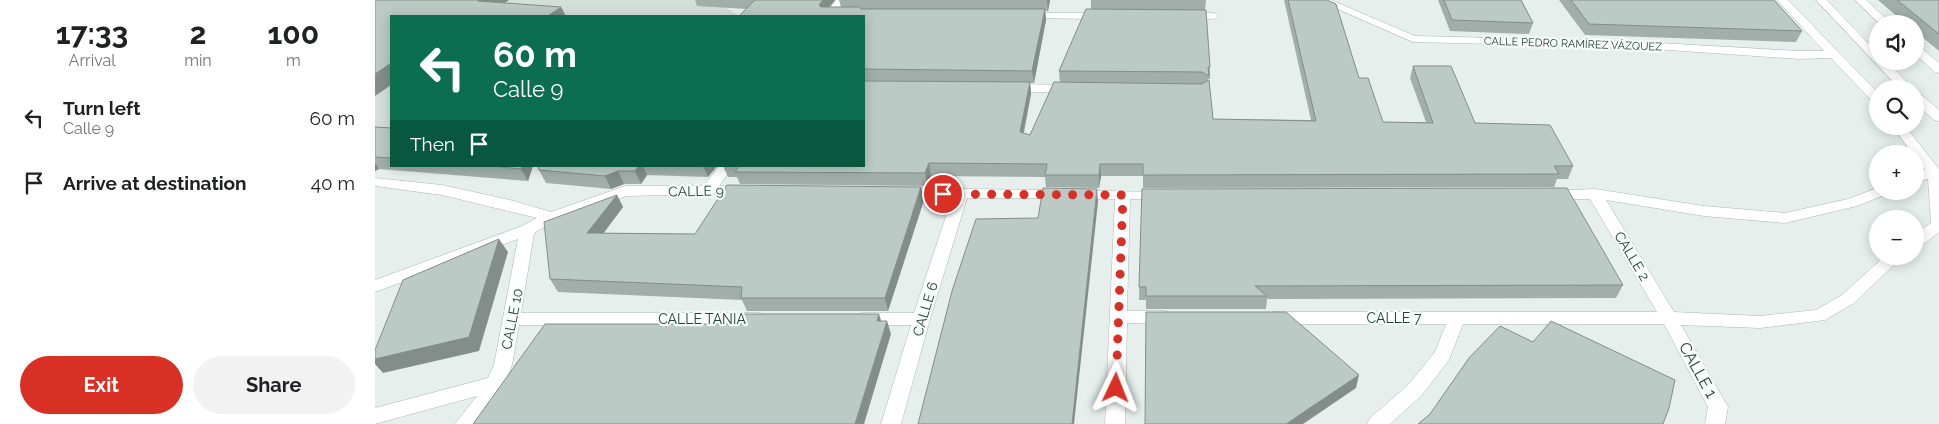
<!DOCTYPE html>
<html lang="en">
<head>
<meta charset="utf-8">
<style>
  body { margin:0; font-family:Raleway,sans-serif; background:#f2f2f2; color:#202124; height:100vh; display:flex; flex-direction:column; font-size:19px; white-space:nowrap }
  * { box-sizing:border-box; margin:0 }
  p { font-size:16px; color:#757577 }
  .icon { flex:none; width:28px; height:28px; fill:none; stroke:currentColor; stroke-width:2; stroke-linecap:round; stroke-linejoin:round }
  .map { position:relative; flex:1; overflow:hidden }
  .details { display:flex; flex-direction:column; background:#fff; width:375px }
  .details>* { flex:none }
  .hud { position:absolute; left:15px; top:15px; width:475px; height:152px; border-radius:0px; box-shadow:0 2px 12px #0003; background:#0b6e4f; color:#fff; overflow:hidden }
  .buttons { position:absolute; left:1494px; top:15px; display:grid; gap:10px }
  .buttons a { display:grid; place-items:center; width:55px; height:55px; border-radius:50%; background:#fff; box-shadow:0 2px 12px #0003; font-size:25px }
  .pin { position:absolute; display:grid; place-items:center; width:42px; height:42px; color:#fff; margin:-21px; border:2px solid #fff; border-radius:50%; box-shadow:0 1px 5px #0007 }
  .me { position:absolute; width:55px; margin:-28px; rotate:2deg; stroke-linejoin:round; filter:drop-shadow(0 0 4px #0008) }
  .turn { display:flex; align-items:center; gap:18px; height:105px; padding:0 20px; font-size:22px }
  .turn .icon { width:65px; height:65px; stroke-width:2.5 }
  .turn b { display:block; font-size:35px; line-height:42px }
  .then { display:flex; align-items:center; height:48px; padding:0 20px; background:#0003; gap:10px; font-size:19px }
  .eta { display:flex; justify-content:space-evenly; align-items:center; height:85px; text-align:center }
  .eta b { font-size:30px; font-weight:700; line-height:35px }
  .button { display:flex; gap:10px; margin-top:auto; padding:10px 20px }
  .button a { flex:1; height:58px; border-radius:30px; background:#d93025; color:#fff; font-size:20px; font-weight:700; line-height:58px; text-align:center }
  .button a+a { background:#f2f2f2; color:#202124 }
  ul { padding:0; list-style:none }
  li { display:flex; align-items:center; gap:15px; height:65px; padding:0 20px }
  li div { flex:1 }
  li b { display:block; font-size:19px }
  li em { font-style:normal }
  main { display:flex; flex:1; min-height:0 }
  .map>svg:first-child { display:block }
  .built { fill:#d4dfda }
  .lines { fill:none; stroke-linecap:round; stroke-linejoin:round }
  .street-casing { stroke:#a8b8b2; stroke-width:1 }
  .secondary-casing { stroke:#a4bbb3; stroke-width:1 }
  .street { fill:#fff; fill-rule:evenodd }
  .secondary { fill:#fff; fill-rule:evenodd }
  .wall { fill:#a1aea9 }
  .shaded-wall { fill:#838d89 }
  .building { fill:#bbcac4; stroke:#838d89 }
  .route { stroke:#d93025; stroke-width:9; stroke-dasharray:0 16.2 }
  .labels { text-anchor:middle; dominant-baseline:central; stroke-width:4.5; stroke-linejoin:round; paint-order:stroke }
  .far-street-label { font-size:11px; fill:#24423a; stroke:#f7fbf9 }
  .street-label { font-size:14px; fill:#24423a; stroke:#f7fbf9 }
  .near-street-label { font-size:16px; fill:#24423a; stroke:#f7fbf9 }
</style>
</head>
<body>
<main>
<section class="details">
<div class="eta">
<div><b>17:33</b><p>Arrival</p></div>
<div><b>2</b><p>min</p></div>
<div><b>100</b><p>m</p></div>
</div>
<ul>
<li><svg class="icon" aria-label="left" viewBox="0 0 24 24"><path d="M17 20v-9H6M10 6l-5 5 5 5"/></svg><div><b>Turn left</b><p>Calle 9</p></div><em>60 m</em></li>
<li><svg class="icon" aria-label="arrive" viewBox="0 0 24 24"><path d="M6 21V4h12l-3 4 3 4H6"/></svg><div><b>Arrive at destination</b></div><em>40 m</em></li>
</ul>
<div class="button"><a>Exit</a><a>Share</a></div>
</section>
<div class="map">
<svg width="1564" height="424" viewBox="0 0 1564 424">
  <rect width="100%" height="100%" fill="#e6efeb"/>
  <polygon class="built" points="0,0 339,0 364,16 16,16 16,135 0,134"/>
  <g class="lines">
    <defs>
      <g id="street">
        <polygon points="461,0 472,0 460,16 449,16"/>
        <polygon points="942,0 956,0 1040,36 1250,41 1424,51 1449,51 1402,0 1413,0 1502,92 1502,103 1498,102 1456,58 1424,59 1250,47 1038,42"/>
        <polygon points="651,13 728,13 733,16 728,19 647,18 646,16"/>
        <polygon points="811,13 839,13 844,16 839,19 807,18 806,16"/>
        <polygon points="635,84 695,85 701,89 695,93 631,91 629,88"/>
        <polygon points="1517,126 1530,126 1564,169 1564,232 1546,246 1540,247 1540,234 1556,223 1553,179 1540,183 1540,174 1550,170 1540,157 1540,154 1538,154"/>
        <polygon points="344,166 358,166 344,186 373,187 375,190 373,193 251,196 181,220 159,233 146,313 384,313 390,315 393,319 390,323 384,325 144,325 137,365 130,383 102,424 80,424 102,396 0,424 0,408 113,378 119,365 143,239 0,292 0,280 147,226 162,218 67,195 0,186 0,178 67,185 135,200 176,212 250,186 329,186"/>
        <polygon points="528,188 793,192 795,195 793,198 788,200 755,199 752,311 790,311 796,313 799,317 796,321 790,323 752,323 750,424 730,424 740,199 592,198 555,319 526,424 506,424 536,325 487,325 481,323 478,319 481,315 487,313 539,313 577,198 523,196 521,193 523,190"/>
        <polygon points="1502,188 1502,191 1514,191 1512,194 1482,206 1410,223 1329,216 1231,200 1299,312 1385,316 1441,310 1467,295 1510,256 1528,256 1479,303 1450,320 1385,328 1306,325 1353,407 1350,424 1330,424 1333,407 1289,324 1088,324 1074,360 1046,396 1015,424 992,424 995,418 1032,386 1060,352 1071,324 898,324 892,322 889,318 892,314 898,312 1282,312 1215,199 1176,199 1171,197 1169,194 1171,191 1220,189 1329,206 1410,213 1473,199"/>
      </g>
      <g id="secondary">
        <polygon points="1441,0 1452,0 1502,53 1502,61 1512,61 1538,89 1525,89"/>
        <polygon points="1480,0 1491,0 1517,24 1505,24"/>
        <polygon points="1540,45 1544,46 1564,63 1564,73 1560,72 1540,54"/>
        <polygon points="1540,92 1544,93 1564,110 1564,121 1559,120 1540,103"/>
      </g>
    </defs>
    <use href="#street" class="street-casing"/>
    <use href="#secondary" class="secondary-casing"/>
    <use href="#street" class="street"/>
    <use href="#secondary" class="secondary"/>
  </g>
  <g class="wall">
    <polygon points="320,0 460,0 454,7 466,7 464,0 675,0 673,11 670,11 671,20 659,83 655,83 656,94 649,133 655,135 685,83 684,71 716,10 716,0 831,0 830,10 835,67 835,79 833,79 833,80 838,119 936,120 909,0 952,0 984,78 1008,122 1051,122 1035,78 1038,66 1100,123 1198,166 1193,179 1182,179 1179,187 768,188 768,176 726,176 724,188 671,187 670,177 556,176 553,186 365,184 362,177 353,177 348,166 489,166 489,16 322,6"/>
    <polygon points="1063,0 1146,0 1158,23 1154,34 1075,31"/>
    <polygon points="1184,0 1399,0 1427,31 1421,42 1210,35"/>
    <polygon points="1503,0 1564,0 1564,51 1540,31 1540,24 1531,24"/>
    <polygon points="0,127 16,128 16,166 158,166 153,181 4,169 0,171"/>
    <polygon points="163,166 342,166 333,177 272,175 266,184 249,184 236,189 171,183 164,170"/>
    <polygon points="546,187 549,200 513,311 372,311 367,300 183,292 175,279 242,195 248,207 229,233 320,234"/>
    <polygon points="767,189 1248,285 1241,298 892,299 891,309 771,309 771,300 764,300"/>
  </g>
  <g class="shaded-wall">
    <polygon points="105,0 134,0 111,16 103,1"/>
    <polygon points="448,0 460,0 447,16 444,5"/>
    <polygon points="672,0 675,0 673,11"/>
    <polygon points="186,7 191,16 173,16"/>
    <polygon points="670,9 671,20 659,83 657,71"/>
    <polygon points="16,63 16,85 0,96 0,74"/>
    <polygon points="655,82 656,94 646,144 645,132"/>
    <polygon points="0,163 4,169 0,171"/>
    <polygon points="554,163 556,176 553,186 550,173"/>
    <polygon points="725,164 726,176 724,188 724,175"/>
    <polygon points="147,166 158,166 153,181 146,169"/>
    <polygon points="264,166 268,166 272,175 266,184 260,171"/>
    <polygon points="328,166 342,166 333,177"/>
    <polygon points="243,171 249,184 236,189 230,176"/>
    <polygon points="546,187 549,200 513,311 510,298"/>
    <polygon points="722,189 723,202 699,424 697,424"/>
    <polygon points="242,195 248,207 219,245 212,233"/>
    <polygon points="124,239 133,252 104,351 8,373 0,364 0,359"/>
    <polygon points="504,314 508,327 502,321"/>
    <polygon points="512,321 516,334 489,424 480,424"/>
    <polygon points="984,375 981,388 928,424 911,424"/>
  </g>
  <g class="building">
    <polygon points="0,0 105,0 103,1 186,7 173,16 16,16 16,63 0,74"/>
    <polygon points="380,0 448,0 444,5 446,7 484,7 486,9 670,9 657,71 489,69 489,16 364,16"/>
    <polygon points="913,0 952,0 961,4 984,78 993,78 1008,122 1058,123 1038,66 1076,66 1100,123 1175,125 1198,166 1179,166 1184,174 768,175 768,164 725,164 724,175 670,175 672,164 554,163 550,173 360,172 364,166 489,166 489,81 655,82 645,132 655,135 679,82 827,84 834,80 838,119 941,121"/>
    <polygon points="1069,0 1146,0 1158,23 1077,20"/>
    <polygon points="1196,0 1399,0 1427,31 1214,24"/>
    <polygon points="1522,0 1564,0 1564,34"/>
    <polygon points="711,9 831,10 835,67 833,67 834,76 827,72 684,71"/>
    <polygon points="0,127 16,128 16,158 0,157"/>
    <polygon points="117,166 147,166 146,169"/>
    <polygon points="163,166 264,166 260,171 243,171 230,176 164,170"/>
    <polygon points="352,185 546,187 510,298 366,298 367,287 175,279 169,222 242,195 212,233 320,234"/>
    <polygon points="668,188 722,189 697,424 543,424 577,291 601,219 663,218"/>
    <polygon points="1192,188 1248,285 880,286 892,296 771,296 771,287 764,287 767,189"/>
    <polygon points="124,239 94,337 0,359 0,350 28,280"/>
    <polygon points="771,312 911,312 984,375 911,424 770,424"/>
    <polygon points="366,314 504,314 502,321 512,321 480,424 98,424 170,324 366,324"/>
    <polygon points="1176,321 1300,380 1294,408 1288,424 1043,424 1055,414 1094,358 1125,326 1158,342"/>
  </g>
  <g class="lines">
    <polyline class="route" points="568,194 748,195 741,388"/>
  </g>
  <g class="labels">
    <g class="far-street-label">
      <text transform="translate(1198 44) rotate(2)">CALLE PEDRO RAMÍREZ VÁZQUEZ</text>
    </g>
    <g class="street-label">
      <text transform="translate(321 191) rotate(-1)">CALLE 9</text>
      <text transform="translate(1257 256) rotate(59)">CALLE 2</text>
      <text transform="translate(550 309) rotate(-73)">CALLE 6</text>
      <text x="1019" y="318">CALLE 7</text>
      <text transform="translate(137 319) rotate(-79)">CALLE 10</text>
      <text x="327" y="319">CALLE TANIA</text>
    </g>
    <g class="near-street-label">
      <text transform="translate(1323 370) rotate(61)">CALLE 1</text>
    </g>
  </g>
</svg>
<div class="buttons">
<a><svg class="icon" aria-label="sound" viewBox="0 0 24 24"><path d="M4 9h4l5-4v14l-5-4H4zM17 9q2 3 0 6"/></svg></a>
<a><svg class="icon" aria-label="search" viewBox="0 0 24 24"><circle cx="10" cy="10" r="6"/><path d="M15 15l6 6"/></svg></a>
<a>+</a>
<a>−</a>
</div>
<div class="pin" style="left:568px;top:194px;background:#d93025"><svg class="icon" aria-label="arrive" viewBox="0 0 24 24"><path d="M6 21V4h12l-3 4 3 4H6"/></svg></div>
<svg class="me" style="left:741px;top:388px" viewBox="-20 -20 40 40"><path d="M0-17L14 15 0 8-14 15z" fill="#d93025" stroke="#fff" stroke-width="4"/></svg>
<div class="hud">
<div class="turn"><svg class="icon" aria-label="left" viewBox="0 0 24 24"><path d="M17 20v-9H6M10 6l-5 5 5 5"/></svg><div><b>60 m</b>Calle 9</div></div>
<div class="then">Then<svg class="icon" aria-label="arrive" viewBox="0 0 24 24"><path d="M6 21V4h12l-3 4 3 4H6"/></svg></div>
</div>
</div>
</main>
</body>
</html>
